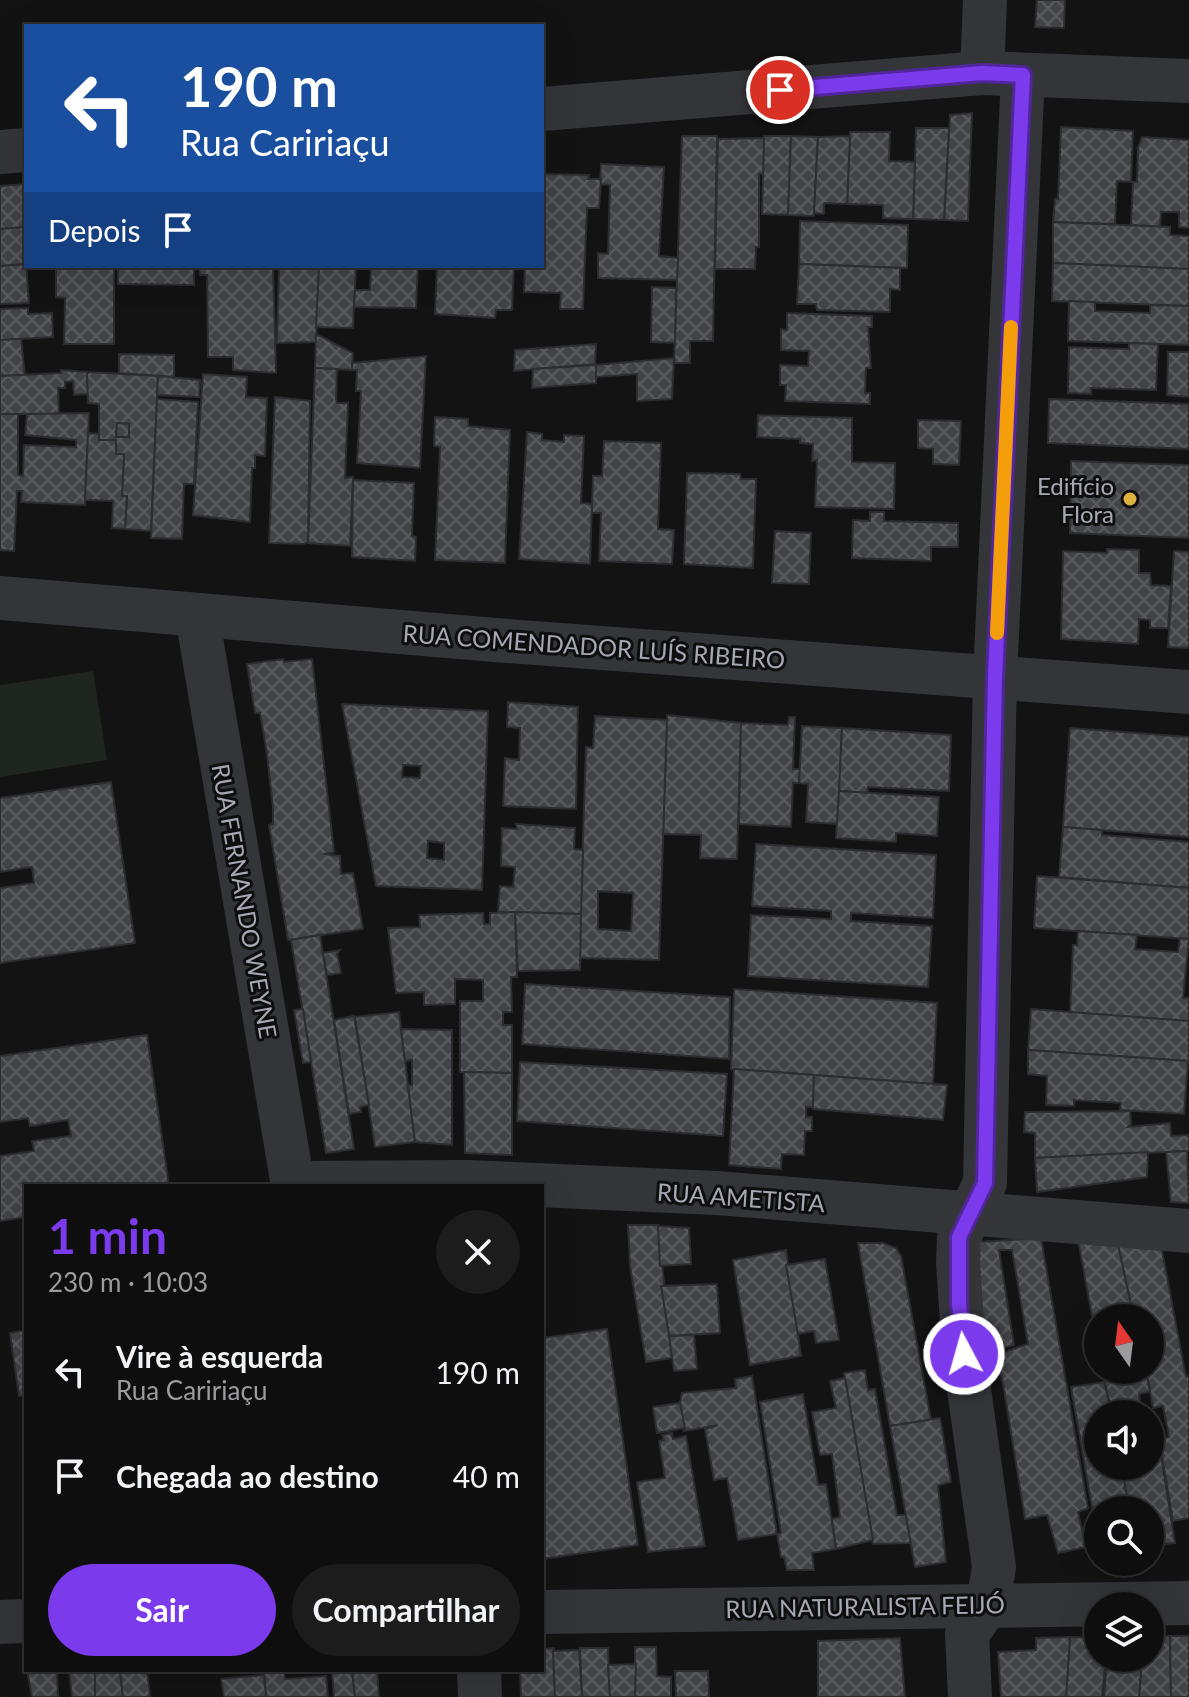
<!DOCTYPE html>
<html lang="pt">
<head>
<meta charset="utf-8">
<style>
  body { margin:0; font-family:Lato,sans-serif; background:#1c1c1d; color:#f1f3f6; height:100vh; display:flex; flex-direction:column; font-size:30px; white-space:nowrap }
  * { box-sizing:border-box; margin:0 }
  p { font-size:26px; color:#9b9c9e }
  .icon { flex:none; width:44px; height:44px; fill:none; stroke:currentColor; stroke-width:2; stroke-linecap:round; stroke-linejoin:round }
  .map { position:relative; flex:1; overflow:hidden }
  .side { position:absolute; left:24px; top:1184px; width:520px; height:488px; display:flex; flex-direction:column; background:#0e0e0f; border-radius:0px; box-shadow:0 8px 32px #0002,0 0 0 2px #2e2e2f }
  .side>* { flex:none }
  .hud { position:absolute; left:24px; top:24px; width:520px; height:244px; border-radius:0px; box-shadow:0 8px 32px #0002,0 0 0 2px #2e2e2f; background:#1a4fa0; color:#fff; overflow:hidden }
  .needle { width:52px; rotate:346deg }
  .buttons { position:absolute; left:1084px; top:1304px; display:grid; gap:16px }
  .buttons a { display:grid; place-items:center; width:80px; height:80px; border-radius:50%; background:#0e0e0f; box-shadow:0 8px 32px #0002,0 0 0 2px #2e2e2f; font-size:40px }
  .pin { position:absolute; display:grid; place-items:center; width:68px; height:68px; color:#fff; margin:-34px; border:4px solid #fff; border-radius:50%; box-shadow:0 2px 8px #0007 }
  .me { position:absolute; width:88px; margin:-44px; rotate:354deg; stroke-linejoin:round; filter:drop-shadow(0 0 6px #0008) }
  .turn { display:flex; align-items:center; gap:28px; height:168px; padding:0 24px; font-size:36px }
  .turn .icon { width:104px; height:104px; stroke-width:2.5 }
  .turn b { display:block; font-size:56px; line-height:68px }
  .then { display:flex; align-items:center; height:76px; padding:0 24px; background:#0003; gap:16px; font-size:30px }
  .round { display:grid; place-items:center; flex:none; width:84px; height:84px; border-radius:42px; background:#1c1c1d }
  .head { display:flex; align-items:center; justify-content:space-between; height:136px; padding:0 24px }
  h1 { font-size:48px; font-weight:700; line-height:60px; color:#7c3aed }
  .primary-button { display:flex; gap:16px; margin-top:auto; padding:16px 24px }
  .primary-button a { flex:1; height:92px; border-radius:48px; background:#7c3aed; color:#fff; font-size:32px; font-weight:700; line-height:92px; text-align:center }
  .primary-button a+a { background:#1c1c1d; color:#f1f3f6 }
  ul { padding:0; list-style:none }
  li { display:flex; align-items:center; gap:24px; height:104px; padding:0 24px }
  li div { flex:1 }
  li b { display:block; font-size:30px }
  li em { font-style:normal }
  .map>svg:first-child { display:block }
  .garden { fill:#1f2620 }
  .building { fill:url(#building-cross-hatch); stroke:#2d2d30; stroke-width:2; fill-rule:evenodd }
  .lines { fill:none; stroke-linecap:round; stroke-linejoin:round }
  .minor { stroke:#343539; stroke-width:44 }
  .route-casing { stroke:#51269a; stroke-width:20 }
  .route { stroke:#7c3aed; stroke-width:14 }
  .slow { stroke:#f59e0b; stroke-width:14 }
  .poi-dot { fill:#deb240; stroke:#0e0e0f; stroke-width:3 }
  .labels { text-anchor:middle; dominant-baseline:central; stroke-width:6; stroke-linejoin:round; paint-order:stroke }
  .poi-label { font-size:24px; fill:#a6a9b3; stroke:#0e0e0f; text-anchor:end }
  .street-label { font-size:24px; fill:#a6a9b3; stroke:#0e0e0f }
</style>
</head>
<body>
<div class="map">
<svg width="1189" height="1697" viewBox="0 0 1189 1697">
  <defs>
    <pattern id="building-cross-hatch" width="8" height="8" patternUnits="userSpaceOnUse" patternTransform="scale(2)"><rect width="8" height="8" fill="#424347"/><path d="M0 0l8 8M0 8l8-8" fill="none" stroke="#5a5b5f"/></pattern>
  </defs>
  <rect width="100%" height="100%" fill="#131314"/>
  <polygon class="garden" points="93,671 107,760 0,777 0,685"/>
  <g class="building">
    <polygon points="1037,0 1065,0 1064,28 1035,27"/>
    <polygon points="972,113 968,221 944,220 950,115"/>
    <polygon points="1061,127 1133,131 1131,182 1117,181 1115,224 1053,222 1055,199 1058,199"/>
    <polygon points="916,128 949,128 944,220 913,219"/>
    <polygon points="850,132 890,132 889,161 915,162 913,219 883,218 883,205 847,204"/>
    <polygon points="682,136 717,136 713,341 690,341 690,363 674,363"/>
    <polygon points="764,136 791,136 788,215 762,214"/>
    <polygon points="791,136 818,137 814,216 788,215"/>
    <polygon points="850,136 847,204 824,203 824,214 814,213 818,137"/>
    <polygon points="1142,137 1189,140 1189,228 1179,227 1179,212 1161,212 1160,227 1131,225 1133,182 1137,182 1138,148"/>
    <polygon points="764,138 763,174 759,174 759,247 756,247 755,269 715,269 718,139"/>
    <polygon points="601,164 664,167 659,256 678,258 677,280 598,278 598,253 608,254 610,185 600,184"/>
    <polygon points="542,174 589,175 588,179 601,179 599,208 587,208 583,309 560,309 561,293 524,292 525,266 542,266"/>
    <polygon points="26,184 26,227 0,229 0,186"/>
    <polygon points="800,221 908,225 907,268 799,264"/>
    <polygon points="1053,222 1170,227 1170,235 1189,236 1189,269 1053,263"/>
    <polygon points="26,227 26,264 0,266 0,229"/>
    <polygon points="1053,263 1189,269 1189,306 1052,301"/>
    <polygon points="26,264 29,303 0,304 0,266"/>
    <polygon points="799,264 900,268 900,290 890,289 890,312 817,310 816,304 797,304"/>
    <polygon points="56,266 114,266 114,344 64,344 65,298 56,297"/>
    <polygon points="118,266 194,266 194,285 118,284"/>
    <polygon points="199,266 273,266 276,373 233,370 233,357 208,357 207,275 200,275"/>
    <polygon points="279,266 319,266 316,342 277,343"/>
    <polygon points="319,266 356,266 353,328 316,327"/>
    <polygon points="371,266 418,266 416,308 354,307 355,290 370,290"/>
    <polygon points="437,266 514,266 512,310 496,310 495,318 435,314"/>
    <polygon points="652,287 676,288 675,343 651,342"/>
    <polygon points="1069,301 1095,302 1095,311 1150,313 1150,305 1189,306 1189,345 1068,341"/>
    <polygon points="28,308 28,314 52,313 53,337 0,340 0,309"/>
    <polygon points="787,313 872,316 872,327 868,327 871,368 866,368 865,393 870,393 870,404 785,401 786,385 780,385 780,365 808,366 809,351 781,350 781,329 787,330"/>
    <polygon points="316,334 353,353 352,370 315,368"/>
    <polygon points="21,339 25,375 0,376 0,340"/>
    <polygon points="1129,343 1158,344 1156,390 1091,388 1091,394 1068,393 1069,347 1129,349"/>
    <polygon points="596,344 595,364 514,371 515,350"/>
    <polygon points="1168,352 1189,352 1189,397 1167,395"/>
    <polygon points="119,354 174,355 174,377 119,373"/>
    <polygon points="426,356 420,468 357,463 361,391 356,391 357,370 352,370 352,363"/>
    <polygon points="674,358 672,399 637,401 637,374 596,377 596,365"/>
    <polygon points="596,365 596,383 532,388 533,369"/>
    <polygon points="315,368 337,369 336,399 337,403 348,403 345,478 353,477 350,546 308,543"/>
    <polygon points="61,370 87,372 88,394 74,395 73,381 65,382 65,388 58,388 59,414 0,414 0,376 61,373"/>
    <path d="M87,372L158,376L151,531L125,529L127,496H122L124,454H116V440H99V404L88,403ZM117,423L129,424V437H116Z"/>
    <polygon points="203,374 247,377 246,397 267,398 265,456 255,455 255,468 252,468 250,522 193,515"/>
    <polygon points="158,376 200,380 199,397 157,395"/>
    <polygon points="275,397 310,401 308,541 304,544 269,543"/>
    <polygon points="157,399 198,402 194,484 184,484 182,539 151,538"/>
    <polygon points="1049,399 1189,404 1189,449 1048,443"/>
    <polygon points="89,413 85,505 21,502 22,491 17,491 14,551 0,550 0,414 18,414 18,475 23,476 24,445 76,447 76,440 25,435 27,414"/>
    <polygon points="758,415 852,418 852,462 895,463 894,509 815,507 817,460 812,461 813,444 800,443 800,439 757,437"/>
    <polygon points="435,417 468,419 468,426 510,430 505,563 435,560 440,447 434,446"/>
    <polygon points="918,420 961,421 959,465 933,464 933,449 918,448"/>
    <polygon points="117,423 129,424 129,437 116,437"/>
    <polygon points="527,432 542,434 542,440 564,442 564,435 584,436 581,503 592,504 590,564 519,559"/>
    <polygon points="88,433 99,434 99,440 116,440 116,454 124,454 122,496 127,496 125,529 112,528 113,501 85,500"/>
    <polygon points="604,441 661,443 658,529 674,530 672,564 599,561 601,513 592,513 592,504 593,476 602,476"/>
    <polygon points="1071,461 1189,465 1189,538 1070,533"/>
    <polygon points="687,473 740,474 741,479 756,479 753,568 684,564"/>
    <polygon points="353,480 414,483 412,536 416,537 415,561 352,557"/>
    <polygon points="870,512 884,512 884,521 958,523 958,547 931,547 931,561 852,558 853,520 870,521"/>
    <polygon points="775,531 811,533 809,584 772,583"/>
    <polygon points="1107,549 1139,550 1139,573 1150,573 1151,585 1171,586 1168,628 1150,628 1150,620 1139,619 1138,644 1061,639 1063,551 1107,553"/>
    <polygon points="1174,551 1189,552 1189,648 1168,647"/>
    <polygon points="283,659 284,662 312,659 334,852 324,854 340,856 341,874 353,873 363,929 288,940 269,825 273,824 273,808 267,754 260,713 255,713 247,664"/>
    <polygon points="508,702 578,707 576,809 503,806 505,758 519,760 520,728 507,727"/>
    <path d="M342,704L488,711L482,890L376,886ZM403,765L421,766L420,778L402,777ZM428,841L444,843V860L427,858Z"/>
    <polygon points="667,715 741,723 737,859 700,858 701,835 663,834"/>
    <path d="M595,716L667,720L659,960L579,958L586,747L593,748ZM598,891L633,893L631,931L598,929Z"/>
    <polygon points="789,717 795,717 793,769 800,769 799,783 793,783 791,827 739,824 741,723 788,725"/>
    <polygon points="802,726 842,728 838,824 806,822 808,784 799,783"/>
    <polygon points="842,728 951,735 949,791 868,787 867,793 839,791"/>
    <polygon points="1070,728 1189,737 1189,837 1063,827"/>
    <polygon points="111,782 135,943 0,963 0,888 34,883 32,867 0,872 0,798"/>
    <polygon points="839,791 939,797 937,836 896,833 896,842 836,838"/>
    <polygon points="516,824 575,828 574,849 583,850 581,914 498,912 500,886 513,887 515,867 501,866 502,828 517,829"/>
    <polygon points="1063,827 1102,830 1102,835 1189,842 1189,888 1059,877"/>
    <polygon points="756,844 936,855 933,918 851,913 851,921 932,926 928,987 748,976 751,915 831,919 831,911 752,906"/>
    <polygon points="1037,876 1189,888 1189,939 1034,928"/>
    <polygon points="515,912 517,977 511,977 512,1012 503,1012 503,1025 512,1025 512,1073 460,1072 460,1001 483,1001 483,980 455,979 455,1004 424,1005 424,992 396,993 388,928 420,927 419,915 483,913 484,924 490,924 490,913"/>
    <polygon points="515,912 581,914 580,970 518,971"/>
    <polygon points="1078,931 1137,935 1135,949 1178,952 1180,938 1189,939 1183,998 1189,998 1189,1021 1070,1013 1073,945 1077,945"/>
    <polygon points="320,935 354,1149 326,1153 291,940"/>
    <polygon points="340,950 337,954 341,973 327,975 323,953"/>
    <polygon points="525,984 730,997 729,1059 522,1044"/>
    <polygon points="734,989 937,1003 933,1084 731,1069"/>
    <polygon points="303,1009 311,1062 303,1063 294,1010"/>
    <polygon points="1031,1009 1189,1021 1189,1061 1028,1050"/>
    <polygon points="399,1012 415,1142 375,1147 355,1017"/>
    <polygon points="354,1016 369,1105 360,1107 361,1112 349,1114 334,1020"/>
    <polygon points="401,1029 452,1030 452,1145 415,1142 408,1085 412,1085 412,1060 405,1061"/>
    <polygon points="147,1035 169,1186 26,1186 26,1217 0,1221 0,1156 34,1151 32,1141 71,1136 68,1120 30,1126 28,1118 0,1122 0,1056"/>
    <polygon points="1028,1050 1188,1061 1184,1114 1120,1110 1121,1103 1074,1100 1074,1106 1046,1105 1047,1076 1028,1074"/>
    <polygon points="520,1062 727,1074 723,1136 517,1121"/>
    <polygon points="734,1069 814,1075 813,1107 806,1107 806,1117 812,1117 812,1131 805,1131 804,1155 782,1154 781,1169 729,1165"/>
    <polygon points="464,1072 512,1073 512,1155 465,1153"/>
    <polygon points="814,1075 947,1085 943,1120 813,1109"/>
    <polygon points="1130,1111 1131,1124 1128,1127 1170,1123 1171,1136 1189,1135 1189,1151 1035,1158 1035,1133 1024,1132 1025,1112"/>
    <polygon points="1187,1151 1189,1203 1171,1202 1166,1152"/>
    <polygon points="1148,1152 1147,1177 1037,1192 1035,1158"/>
    <polygon points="628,1225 658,1225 672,1358 646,1362 630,1266"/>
    <polygon points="658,1226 689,1228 691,1264 660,1266"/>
    <polygon points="1041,1238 1088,1508 1078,1512 1086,1547 1058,1553 1047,1515 1025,1519 1003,1383 995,1355 1028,1344 1012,1250 999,1250 1014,1345 985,1353 965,1243"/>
    <polygon points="1078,1240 1118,1244 1134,1318 1098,1318 1098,1348"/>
    <polygon points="1160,1240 1186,1377 1189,1376 1189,1518 1173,1521 1159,1439 1169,1437 1163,1406 1153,1408 1146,1370 1150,1370 1150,1318 1134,1318 1118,1244"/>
    <polygon points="858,1243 883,1243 896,1248 901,1256 931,1420 890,1426"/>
    <polygon points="786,1250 801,1356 750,1365 733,1260"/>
    <polygon points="825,1259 839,1340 816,1343 814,1331 798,1334 786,1265"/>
    <polygon points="717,1284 720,1333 669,1336 661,1286"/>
    <polygon points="607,1329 638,1545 542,1559 542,1338"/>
    <polygon points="26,1330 26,1395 19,1396 10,1333"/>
    <polygon points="694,1335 697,1369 674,1371 669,1336"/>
    <polygon points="865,1370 868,1390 875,1389 897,1515 906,1515 911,1543 873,1544 844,1373"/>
    <polygon points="1102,1370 1146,1370 1150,1392 1139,1394 1142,1414 1112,1414"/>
    <polygon points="752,1376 777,1534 738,1540 727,1478 714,1480 705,1429 718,1425 684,1431 680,1403 682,1393 736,1388 735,1379"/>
    <polygon points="845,1378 873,1540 836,1549 832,1519 840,1517 832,1454 820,1455 812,1412 836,1408 830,1381"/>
    <polygon points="1104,1382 1112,1414 1098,1414 1098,1466 1122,1466 1129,1510 1098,1510 1098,1542 1071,1387"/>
    <polygon points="803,1394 818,1485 826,1484 836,1549 812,1553 814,1570 787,1570 784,1557 781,1557 777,1534 781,1533 760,1402"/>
    <polygon points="680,1403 685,1428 657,1433 653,1407"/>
    <polygon points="940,1418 951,1482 938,1485 946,1562 915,1567 890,1426"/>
    <polygon points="1157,1430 1175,1543 1150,1545 1150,1510 1129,1510 1122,1466 1150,1466 1150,1431"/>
    <polygon points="672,1433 673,1439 686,1436 705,1546 648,1552 637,1482 665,1478 659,1441 664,1440 662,1435"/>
    <polygon points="1150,1636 1170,1636 1171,1697 1139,1697 1142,1658 1150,1658"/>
    <polygon points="1170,1636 1189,1636 1189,1697 1171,1697"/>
    <polygon points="1070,1637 1098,1638 1098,1658 1102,1658 1102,1665 1105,1666 1102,1697 1066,1697"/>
    <polygon points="1070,1637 1066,1697 1001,1697 998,1652 1036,1650 1036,1638"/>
    <polygon points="900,1638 905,1697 818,1697 818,1641"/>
    <polygon points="635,1647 656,1647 657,1676 671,1677 671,1697 635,1697"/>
    <polygon points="554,1648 555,1697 521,1697 520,1670 542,1670 542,1649"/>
    <polygon points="580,1648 608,1648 610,1697 582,1697"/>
    <polygon points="579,1650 582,1697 555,1697 553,1651"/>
    <polygon points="1107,1658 1142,1658 1139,1697 1104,1697"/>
    <polygon points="608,1665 636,1664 635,1697 610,1697"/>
    <polygon points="27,1670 57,1670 58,1697 32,1697"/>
    <polygon points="69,1670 95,1670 95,1697 72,1697"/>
    <polygon points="95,1670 120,1670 123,1697 95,1697"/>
    <polygon points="120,1670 147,1670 150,1697 123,1697"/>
    <polygon points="264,1670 284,1670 285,1679 326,1676 328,1697 266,1697"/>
    <polygon points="352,1670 355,1697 334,1697 332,1672"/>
    <polygon points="352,1670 377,1670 379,1697 355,1697"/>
    <polygon points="675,1671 708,1671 709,1697 676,1697"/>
    <polygon points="264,1675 266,1697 224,1697 221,1679"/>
  </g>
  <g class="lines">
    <g class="minor">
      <polyline points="982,73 985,0"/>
      <polyline points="542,109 982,73 1189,81"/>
      <polyline points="0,152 26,150"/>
      <polyline points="0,598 495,640 1189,692"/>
      <polyline points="197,615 293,1186"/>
      <polyline points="292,1183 467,1182 717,1193 1189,1231"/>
      <polyline points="542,1612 1189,1603"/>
      <polyline points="0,1622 26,1621"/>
      <polyline points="479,1670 480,1697"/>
      <polyline points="970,1697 967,1634 988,1604 994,1567 964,1354 958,1262 959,1237 985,1183 995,677 1023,75"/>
    </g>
  </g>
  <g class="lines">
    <defs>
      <polyline id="route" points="780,90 982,73 1023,75 995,677 985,1183 959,1237 959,1303 964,1354"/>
    </defs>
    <use href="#route" class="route-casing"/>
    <use href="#route" class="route"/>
    <polyline class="slow" points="997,633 1011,327"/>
  </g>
  <circle class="poi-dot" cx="1130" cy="499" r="8"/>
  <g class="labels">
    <g class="poi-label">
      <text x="1114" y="485">Edifício<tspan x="1114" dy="28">Flora</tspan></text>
    </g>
    <g class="street-label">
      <text transform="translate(594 646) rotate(4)">RUA COMENDADOR LUÍS RIBEIRO</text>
      <text transform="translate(245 901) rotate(80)">RUA FERNANDO WEYNE</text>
      <text transform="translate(741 1197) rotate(4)">RUA AMETISTA</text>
      <text transform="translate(865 1606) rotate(-1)">RUA NATURALISTA FEIJÓ</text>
    </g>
  </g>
</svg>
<div class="buttons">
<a><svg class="needle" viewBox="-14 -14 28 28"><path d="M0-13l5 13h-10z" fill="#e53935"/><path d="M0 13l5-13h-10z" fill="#9b9c9e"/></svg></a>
<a><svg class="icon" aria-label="sound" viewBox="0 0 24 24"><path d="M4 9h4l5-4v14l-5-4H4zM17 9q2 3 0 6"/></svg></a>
<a><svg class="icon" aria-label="search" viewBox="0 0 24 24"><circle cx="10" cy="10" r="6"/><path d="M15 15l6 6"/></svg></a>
<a><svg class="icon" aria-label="layers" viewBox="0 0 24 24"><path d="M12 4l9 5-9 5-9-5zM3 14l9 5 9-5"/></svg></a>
</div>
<div class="pin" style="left:780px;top:90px;background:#d93025"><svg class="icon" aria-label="arrive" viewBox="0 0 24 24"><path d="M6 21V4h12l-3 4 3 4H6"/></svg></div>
<svg class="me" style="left:964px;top:1354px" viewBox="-20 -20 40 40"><circle r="17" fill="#7c3aed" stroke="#fff" stroke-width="3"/><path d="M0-11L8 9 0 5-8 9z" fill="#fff"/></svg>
<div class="hud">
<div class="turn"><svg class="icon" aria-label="left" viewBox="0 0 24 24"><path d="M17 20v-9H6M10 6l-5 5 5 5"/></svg><div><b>190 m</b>Rua Caririaçu</div></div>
<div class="then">Depois<svg class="icon" aria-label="arrive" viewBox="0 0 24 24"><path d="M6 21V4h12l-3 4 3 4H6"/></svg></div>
</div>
<section class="side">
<div class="head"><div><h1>1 min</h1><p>230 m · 10:03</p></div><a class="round"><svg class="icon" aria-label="close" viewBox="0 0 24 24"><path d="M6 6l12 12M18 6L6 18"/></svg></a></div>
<ul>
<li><svg class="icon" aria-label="left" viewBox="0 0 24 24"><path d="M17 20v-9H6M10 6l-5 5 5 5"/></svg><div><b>Vire à esquerda</b><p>Rua Caririaçu</p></div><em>190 m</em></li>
<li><svg class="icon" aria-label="arrive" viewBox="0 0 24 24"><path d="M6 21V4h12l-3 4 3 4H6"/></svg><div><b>Chegada ao destino</b></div><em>40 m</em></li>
</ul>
<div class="primary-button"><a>Sair</a><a>Compartilhar</a></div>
</section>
</div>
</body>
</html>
